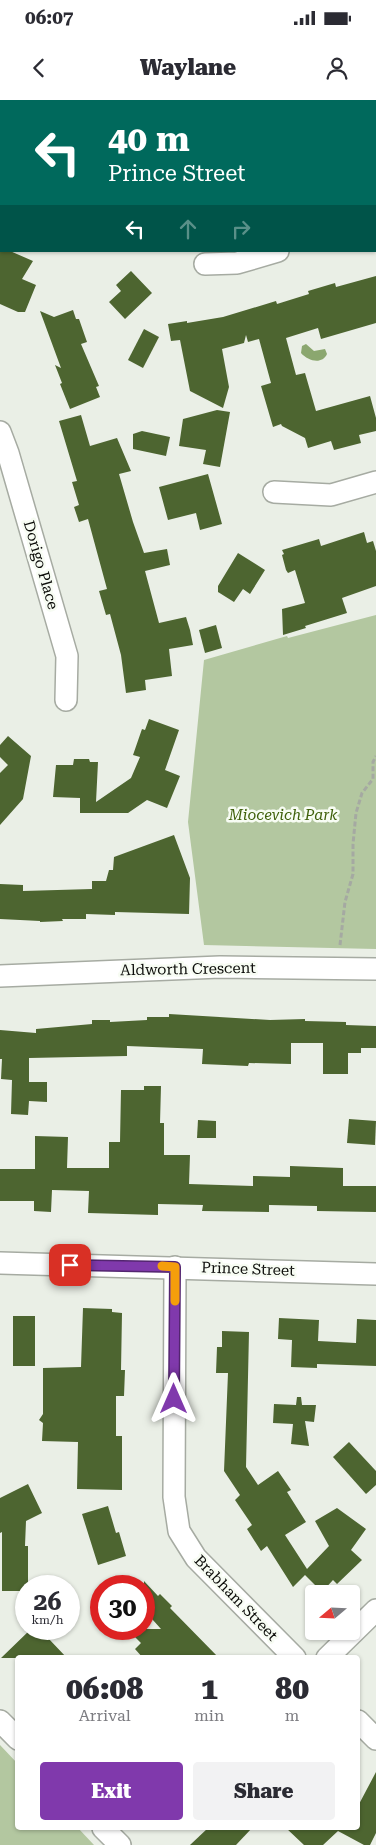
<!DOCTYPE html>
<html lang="en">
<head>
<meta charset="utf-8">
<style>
  body { margin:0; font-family:"Roboto Serif",serif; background:#f2f2f3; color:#2b2b33; height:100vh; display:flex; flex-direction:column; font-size:19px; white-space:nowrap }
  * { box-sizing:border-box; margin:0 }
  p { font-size:16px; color:#7c7c81 }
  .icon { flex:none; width:28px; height:28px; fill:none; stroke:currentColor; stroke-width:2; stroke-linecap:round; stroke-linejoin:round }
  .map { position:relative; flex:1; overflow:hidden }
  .side { position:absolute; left:15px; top:1555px; width:345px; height:175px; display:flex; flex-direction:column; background:#fff; border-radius:5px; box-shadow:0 1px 4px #0004 }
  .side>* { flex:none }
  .banner { position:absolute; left:0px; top:0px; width:376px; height:152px; box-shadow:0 1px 4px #0004; background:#00695c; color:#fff; overflow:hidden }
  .needle { width:32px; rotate:251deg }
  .controls { position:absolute; left:305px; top:1485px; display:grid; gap:10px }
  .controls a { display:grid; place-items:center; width:55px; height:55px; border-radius:5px; background:#fff; box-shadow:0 1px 4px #0004; font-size:25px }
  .speed { position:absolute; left:15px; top:1475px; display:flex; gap:10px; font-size:25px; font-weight:700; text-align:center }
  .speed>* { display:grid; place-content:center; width:65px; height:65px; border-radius:50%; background:#fff; box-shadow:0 1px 4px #0004; line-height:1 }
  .speed small { font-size:12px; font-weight:400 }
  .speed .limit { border:8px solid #d22; background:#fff; color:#111 }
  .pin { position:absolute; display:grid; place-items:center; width:42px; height:42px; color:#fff; margin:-21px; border-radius:10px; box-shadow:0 2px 8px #0006 }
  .me { position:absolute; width:55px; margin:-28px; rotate:0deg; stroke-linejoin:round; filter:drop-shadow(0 0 4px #0008) }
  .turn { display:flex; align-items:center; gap:18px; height:105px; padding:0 25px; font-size:22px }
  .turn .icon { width:65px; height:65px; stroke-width:2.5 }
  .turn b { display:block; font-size:35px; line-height:42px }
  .lanes { display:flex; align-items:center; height:48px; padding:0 25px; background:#0003; justify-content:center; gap:25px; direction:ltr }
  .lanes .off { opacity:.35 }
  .eta { display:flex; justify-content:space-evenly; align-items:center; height:85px; text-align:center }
  .eta b { font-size:30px; font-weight:800; line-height:35px }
  .button { display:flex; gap:10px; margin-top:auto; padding:10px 25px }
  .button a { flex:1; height:58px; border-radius:5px; background:#8039ac; color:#fff; font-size:20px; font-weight:800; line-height:58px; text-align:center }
  .button a+a { background:#f2f2f3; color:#2b2b33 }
  .status { display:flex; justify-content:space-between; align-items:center; height:35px; padding:0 25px; background:#fff; direction:ltr }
  .status svg { height:14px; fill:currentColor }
  header { display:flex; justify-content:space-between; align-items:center; height:65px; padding:0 25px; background:#fff; font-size:22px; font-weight:800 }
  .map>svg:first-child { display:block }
  .green { fill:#b3c7a0 }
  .water { fill:#8ba76f }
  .building { fill:#4d6530 }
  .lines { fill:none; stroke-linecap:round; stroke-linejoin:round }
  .minor-casing { stroke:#a6aba2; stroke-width:24 }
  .path { stroke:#a5a9a2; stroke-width:3; stroke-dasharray:5 2.5; stroke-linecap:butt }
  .minor { stroke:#fff; stroke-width:21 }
  .route-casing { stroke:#532570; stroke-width:12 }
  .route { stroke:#8039ac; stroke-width:9 }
  .slow { stroke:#f59e0b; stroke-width:9 }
  .labels { text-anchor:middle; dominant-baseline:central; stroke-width:5; stroke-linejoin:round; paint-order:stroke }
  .street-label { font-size:15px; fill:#0c0d0a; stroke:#f7fcf3 }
  .park-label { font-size:15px; font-style:italic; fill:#3f600b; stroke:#f7fcf3 }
</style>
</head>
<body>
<div class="status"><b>06:07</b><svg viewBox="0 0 49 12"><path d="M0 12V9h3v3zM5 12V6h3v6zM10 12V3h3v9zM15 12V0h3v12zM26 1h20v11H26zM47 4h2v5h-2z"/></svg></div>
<header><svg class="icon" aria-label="back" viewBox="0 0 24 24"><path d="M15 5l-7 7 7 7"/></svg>Waylane<svg class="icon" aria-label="person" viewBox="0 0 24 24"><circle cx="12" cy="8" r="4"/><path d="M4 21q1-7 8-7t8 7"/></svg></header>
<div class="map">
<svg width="376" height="1745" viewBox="0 0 376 1745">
  <rect width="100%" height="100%" fill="#eaefe6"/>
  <g class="green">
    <polygon points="376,515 376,849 204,845 188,722 204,560 287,536 288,538"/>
    <polygon points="0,1645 17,1663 18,1728 78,1728 94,1745 0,1745"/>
  </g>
  <path class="water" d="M306,244L314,251L325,249L327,254C322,265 308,261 301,253L302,246Z"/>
  <g class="building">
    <polygon points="0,151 10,151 33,161 22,179 36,185 25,212 18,212 0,204"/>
    <polygon points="131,171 152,193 125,219 109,202 121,191 116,185"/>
    <polygon points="376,176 376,223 321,239 318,228 286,238 296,275 305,273 316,311 370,296 376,318 376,331 359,335 361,343 334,350 331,341 308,348 305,338 282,326 281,324 273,327 261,286 271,283 259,239 248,242 246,235 244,243 222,249 229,287 223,308 190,291 180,240 171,241 168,224 187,221 187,223 223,217 276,201 277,204 309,194 308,191 335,183 336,187"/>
    <polygon points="73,210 76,219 79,219 87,242 81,244 99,286 96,287 100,297 70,309 60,284 62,283 55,265 61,268 40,211 54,217"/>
    <polygon points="144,229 159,237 143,268 128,260"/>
    <polygon points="217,310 230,312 220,367 203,364 206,350 179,346 183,319"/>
    <polygon points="81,315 90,346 117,338 131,371 119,374 133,422 144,453 167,449 170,465 145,471 159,523 186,517 190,530 193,545 169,549 172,576 145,580 146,590 126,593 121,555 110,514 106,515 99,491 107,489 88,419 79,422 74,407 79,405 72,382 77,381 59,321"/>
    <polygon points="142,331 170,337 166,356 133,349 133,334"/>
    <polygon points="208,374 222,424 200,430 196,413 168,420 159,387"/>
    <polygon points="364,432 367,443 373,441 376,451 376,486 342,498 347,513 305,526 306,528 283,535 282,509 305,503 295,470 288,473 286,470 282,455 284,454 282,450 319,439 321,446"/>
    <polygon points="238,453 265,470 250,494 243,489 234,502 218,492 218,486"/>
    <polygon points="216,525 222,548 205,553 199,530"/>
    <polygon points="149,619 179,630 165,670 180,676 167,708 147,700 128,713 80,713 80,698 53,697 56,665 73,665 74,659 89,659 90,662 98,662 96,702 131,678 140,657 133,655 142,629 145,630"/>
    <polygon points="8,636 31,656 23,699 0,725 0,673 8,665 0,657 0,645"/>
    <polygon points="174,735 190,778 189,814 115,812 115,815 86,814 86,819 62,819 63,821 40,822 40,821 0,819 0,784 23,785 23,791 92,789 92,781 106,781 109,770 113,770 114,757"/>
    <polygon points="169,914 270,920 305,919 305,921 346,922 346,925 376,926 376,948 361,948 361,953 348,953 348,974 323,974 323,943 291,943 291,964 249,963 248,966 202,964 203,949 127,946 127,956 29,958 29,982 47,982 47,1002 29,1001 28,1015 11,1014 12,980 1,979 2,959 0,959 0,930 36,933 36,929 92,924 92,920 110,920 110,922 147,920 147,917 169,917"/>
    <polygon points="144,986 161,986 160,1023 164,1023 164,1055 190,1055 189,1084 253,1086 253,1076 290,1077 290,1066 343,1068 343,1086 376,1086 376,1112 317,1111 317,1106 269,1105 269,1112 202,1111 203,1105 158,1104 158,1115 88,1113 89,1091 52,1090 51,1112 34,1111 34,1101 0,1101 0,1069 35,1069 35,1036 68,1037 67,1068 109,1068 109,1042 120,1042 121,990 144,990"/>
    <polygon points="349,1019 376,1021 375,1045 347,1043"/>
    <polygon points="198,1020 216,1021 216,1038 197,1038"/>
    <polygon points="83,1208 112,1209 112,1212 122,1213 121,1270 125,1270 124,1296 116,1296 116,1336 122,1336 122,1390 77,1389 78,1342 42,1341 43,1323 39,1320 43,1314 43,1268 81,1267"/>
    <rect x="13" y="1216" width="22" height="50"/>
    <polygon points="279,1218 319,1220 318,1241 356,1243 357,1219 376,1220 376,1266 317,1264 317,1268 291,1267 292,1240 278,1239"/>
    <polygon points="222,1231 249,1232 246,1367 258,1385 278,1371 291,1390 287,1392 306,1422 285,1435 307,1469 329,1446 315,1421 337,1408 366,1429 351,1450 362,1460 337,1484 333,1480 322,1492 305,1475 293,1487 267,1446 261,1451 247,1429 252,1425 235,1400 240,1395 224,1371 228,1273 216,1273 217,1247 222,1247"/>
    <polygon points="297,1297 301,1297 302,1305 316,1305 314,1322 305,1321 309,1346 291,1344 293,1324 273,1323 274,1304 296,1305"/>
    <polygon points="349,1342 376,1371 376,1385 366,1394 333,1357"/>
    <polygon points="28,1384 42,1413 26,1421 25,1446 28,1446 28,1486 26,1486 26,1491 2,1491 2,1432 0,1433 0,1398"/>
    <polygon points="108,1406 116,1433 119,1432 126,1456 98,1465 82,1414"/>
    <polygon points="144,1481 158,1496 160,1494 172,1506 170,1508 219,1558 143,1558 135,1549 141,1543 127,1529 161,1529 144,1510"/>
    <polygon points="31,1529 57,1529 48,1538 67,1558 1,1558"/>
    <polygon points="376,1672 376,1733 370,1745 364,1745 338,1731 323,1745 304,1745 286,1728 358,1728 358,1706"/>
    <polygon points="208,1728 252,1728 236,1745 190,1745"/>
  </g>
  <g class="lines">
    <defs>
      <g id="minor">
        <polyline points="375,123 376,123"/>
        <polyline points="205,164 237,163 278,151"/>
        <polyline points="0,332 8,353 67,556 66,600"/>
        <polyline points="274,392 331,395 376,382"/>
        <polyline points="0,876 220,867 376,869"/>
        <polyline points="0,1163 376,1174"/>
        <polyline points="175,1167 174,1397 179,1431 196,1458 295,1558"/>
        <polyline points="327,1558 376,1510"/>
        <polyline points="0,1621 18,1639"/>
        <polyline points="358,1621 376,1639"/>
        <polyline points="103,1728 120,1745"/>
      </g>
    </defs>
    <use href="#minor" class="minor-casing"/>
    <polyline class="path" points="340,845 345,802 353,774 353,744 356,713 362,693 373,679 373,662 376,656"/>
    <use href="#minor" class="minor"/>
  </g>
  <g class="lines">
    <defs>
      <polyline id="route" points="70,1165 175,1167 174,1299"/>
    </defs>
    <use href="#route" class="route-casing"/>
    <use href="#route" class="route"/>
    <polyline class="slow" points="162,1166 175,1167 175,1201"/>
  </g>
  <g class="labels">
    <g class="street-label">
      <text transform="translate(41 465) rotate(74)">Dorigo Place</text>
      <text transform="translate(188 869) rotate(-1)">Aldworth Crescent</text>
      <text transform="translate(248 1169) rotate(2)">Prince Street</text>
      <text transform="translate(236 1498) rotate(46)">Brabham Street</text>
    </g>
    <g class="park-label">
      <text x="283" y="715">Miocevich Park</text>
    </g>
  </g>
</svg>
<div class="controls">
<a><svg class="needle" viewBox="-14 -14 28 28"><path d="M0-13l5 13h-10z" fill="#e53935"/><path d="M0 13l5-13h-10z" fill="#7c7c81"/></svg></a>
</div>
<div class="speed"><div>26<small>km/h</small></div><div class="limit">30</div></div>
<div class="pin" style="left:70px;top:1165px;background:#d93025"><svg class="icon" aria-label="arrive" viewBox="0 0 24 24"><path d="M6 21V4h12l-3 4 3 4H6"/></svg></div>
<svg class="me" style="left:174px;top:1299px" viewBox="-20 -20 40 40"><path d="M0-17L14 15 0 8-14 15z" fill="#8039ac" stroke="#fff" stroke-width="4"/></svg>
<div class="banner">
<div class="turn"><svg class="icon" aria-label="left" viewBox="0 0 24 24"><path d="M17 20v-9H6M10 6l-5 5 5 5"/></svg><div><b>40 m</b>Prince Street</div></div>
<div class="lanes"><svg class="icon" aria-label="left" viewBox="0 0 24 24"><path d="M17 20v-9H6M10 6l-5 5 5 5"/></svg><svg class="icon off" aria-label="ahead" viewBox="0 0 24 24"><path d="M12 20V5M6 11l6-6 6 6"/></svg><svg class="icon off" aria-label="right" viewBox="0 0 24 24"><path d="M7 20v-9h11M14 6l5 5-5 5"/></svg></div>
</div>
<section class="side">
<div class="eta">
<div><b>06:08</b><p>Arrival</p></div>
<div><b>1</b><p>min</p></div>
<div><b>80</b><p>m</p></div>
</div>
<div class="button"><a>Exit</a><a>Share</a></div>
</section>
</div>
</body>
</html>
